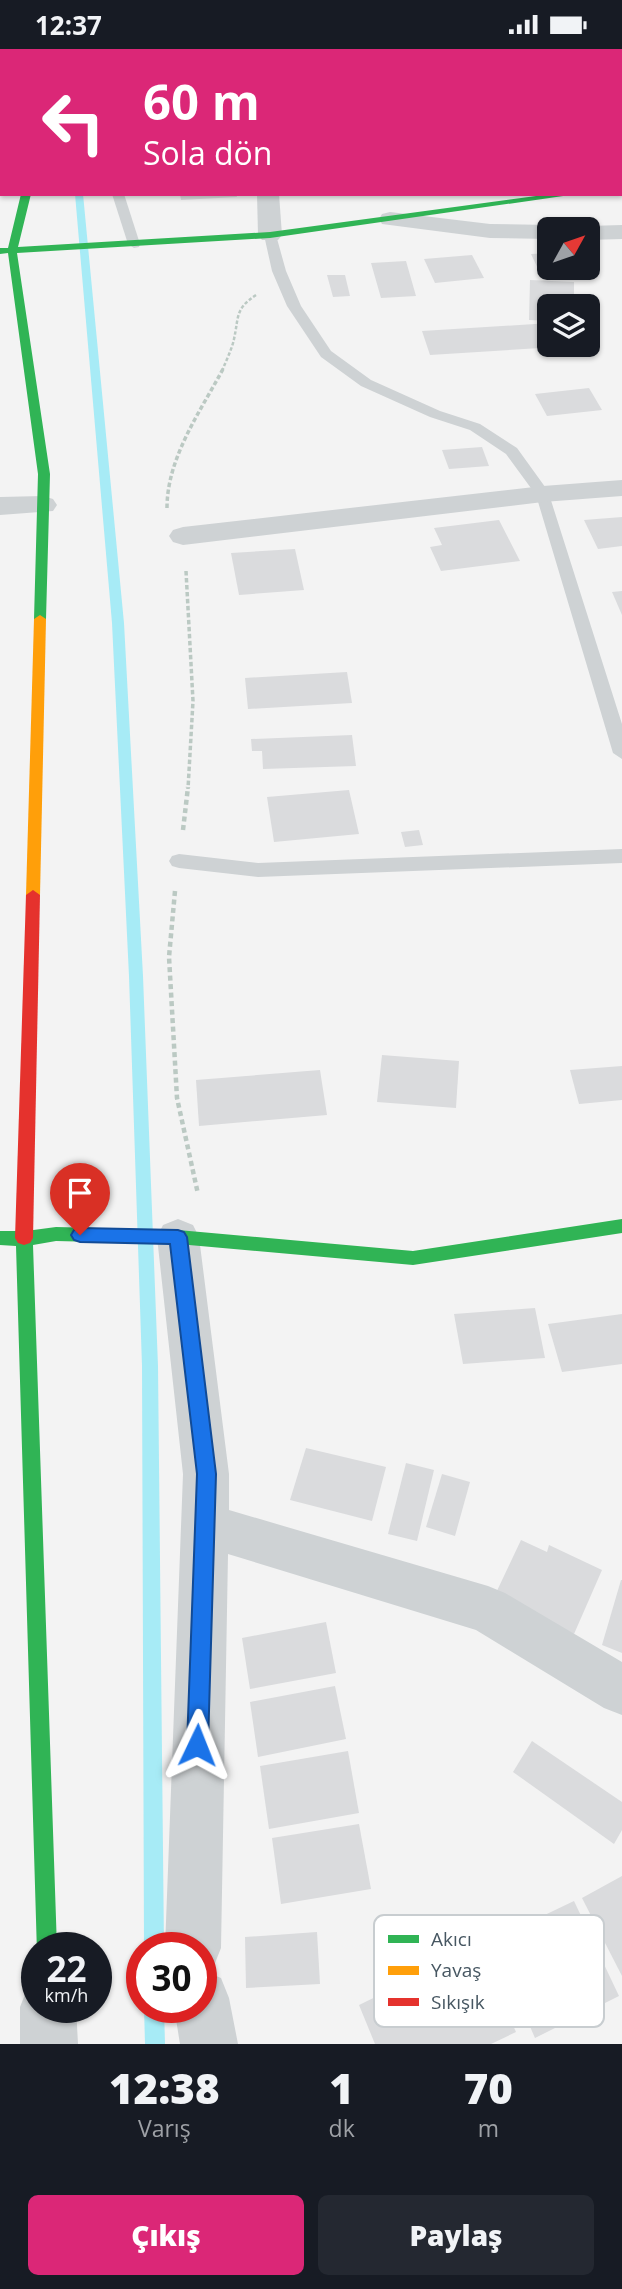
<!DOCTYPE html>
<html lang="tr">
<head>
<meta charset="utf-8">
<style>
  body { margin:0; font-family:"Open Sans",sans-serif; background:#242831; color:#f1f3f6; height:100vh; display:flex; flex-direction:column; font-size:26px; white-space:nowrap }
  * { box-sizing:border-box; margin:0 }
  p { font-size:23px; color:#9ea1a6 }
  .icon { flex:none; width:38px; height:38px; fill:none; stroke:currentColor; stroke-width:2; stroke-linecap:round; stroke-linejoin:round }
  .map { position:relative; height:1995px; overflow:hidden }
  .details { display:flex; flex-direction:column; background:#171b24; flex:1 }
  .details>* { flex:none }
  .guide { position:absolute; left:0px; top:0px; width:623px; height:147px; box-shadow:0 2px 5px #0004; background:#db2777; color:#fff; overflow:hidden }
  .needle { width:46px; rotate:50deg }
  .buttons { position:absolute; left:537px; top:168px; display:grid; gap:14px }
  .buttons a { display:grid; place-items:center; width:63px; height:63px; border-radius:10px; background:#171b24; box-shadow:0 2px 5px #0004; font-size:35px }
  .speed { position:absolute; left:21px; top:1883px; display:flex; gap:14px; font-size:35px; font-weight:700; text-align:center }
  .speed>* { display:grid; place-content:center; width:91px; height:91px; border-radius:50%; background:#171b24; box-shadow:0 2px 5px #0004; line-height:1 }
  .speed small { font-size:18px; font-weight:400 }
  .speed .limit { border:10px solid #d22; background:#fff; color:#111 }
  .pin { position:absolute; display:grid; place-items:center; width:60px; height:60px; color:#fff; margin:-72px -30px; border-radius:50% 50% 50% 0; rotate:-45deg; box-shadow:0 0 7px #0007 }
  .pin .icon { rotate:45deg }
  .me { position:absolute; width:77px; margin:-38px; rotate:2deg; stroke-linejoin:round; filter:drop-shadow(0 0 5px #0008) }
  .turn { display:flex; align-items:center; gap:24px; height:147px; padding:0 28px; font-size:32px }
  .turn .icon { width:91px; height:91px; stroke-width:2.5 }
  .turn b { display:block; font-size:49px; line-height:60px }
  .eta { display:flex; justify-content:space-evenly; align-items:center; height:119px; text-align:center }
  .eta b { font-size:42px; font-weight:800; line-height:49px }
  .button { display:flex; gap:14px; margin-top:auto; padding:14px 28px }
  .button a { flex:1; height:80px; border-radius:10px; background:#db2777; color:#fff; font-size:28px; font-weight:800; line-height:80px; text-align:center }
  .button a+a { background:#242831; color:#f1f3f6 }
  .status { display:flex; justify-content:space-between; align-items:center; height:49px; padding:0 35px; background:#171b24; direction:ltr }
  .status svg { height:19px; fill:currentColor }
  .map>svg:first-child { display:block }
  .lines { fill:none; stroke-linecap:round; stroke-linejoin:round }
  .stream { fill:#a7ebf6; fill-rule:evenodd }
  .building { fill:#dadbdd }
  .path-far2 { stroke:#bbc9c3; stroke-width:2.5; stroke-dasharray:3.5 2; stroke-linecap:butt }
  .path-far1 { stroke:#bbc9c3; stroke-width:3.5; stroke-dasharray:4.5 2.5; stroke-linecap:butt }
  .path { stroke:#bbc9c3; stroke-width:4.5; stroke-dasharray:5 3.5; stroke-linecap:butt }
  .lane { fill:#ced2d4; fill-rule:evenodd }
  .street { fill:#ced2d4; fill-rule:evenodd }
  .fast { fill:#30b455; fill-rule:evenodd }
  .slow { fill:#ff9f0a; fill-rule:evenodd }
  .jam { fill:#e5322d; fill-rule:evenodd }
  .route { fill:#1a73e8; stroke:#114b97; stroke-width:2 }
  .key { fill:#fff; stroke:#c8cdd0; stroke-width:2 }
  .key-label { font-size:19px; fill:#475762 }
</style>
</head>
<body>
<div class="status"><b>12:37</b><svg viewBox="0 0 49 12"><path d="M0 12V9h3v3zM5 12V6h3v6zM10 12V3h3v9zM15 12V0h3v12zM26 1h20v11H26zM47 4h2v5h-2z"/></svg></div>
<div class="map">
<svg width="622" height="1995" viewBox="0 0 622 1995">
  <rect width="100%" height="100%" fill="#f3f3f3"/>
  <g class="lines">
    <g class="stream">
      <rect x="61" y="0" width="8" height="2"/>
      <polygon points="75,145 83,145 124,574 143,927 158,1317 164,1899 144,1899 142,1317 129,927 112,574"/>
      <polygon points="144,1958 164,1958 165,1995 145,1995"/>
    </g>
  </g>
  <g class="building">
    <polygon points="180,145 236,145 237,148 181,151"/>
    <polygon points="550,204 550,219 577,219 578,222 540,224 531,205"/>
    <polygon points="472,206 484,229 435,234 424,210"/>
    <polygon points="406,212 416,247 381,249 371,214"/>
    <polygon points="327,226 345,226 350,247 333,248"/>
    <polygon points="530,231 574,233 574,257 550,257 550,272 529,271"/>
    <polygon points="550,274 550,296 556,298 430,306 422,282"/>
    <polygon points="589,339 602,361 547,367 535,345"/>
    <polygon points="482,398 489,417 449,420 442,401"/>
    <polygon points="622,468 622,497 598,500 584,471"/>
    <polygon points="499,471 520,512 441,522 430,498 442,496 434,479"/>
    <polygon points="295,500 304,541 239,546 231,504"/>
    <polygon points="622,542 622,566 612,543"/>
    <polygon points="347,623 352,654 248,660 245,629"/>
    <polygon points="352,686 356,717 263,720 262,702 252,702 251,690"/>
    <polygon points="349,741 359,785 274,793 267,748"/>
    <polygon points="419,781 423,796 405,798 401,783"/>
    <polygon points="382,1006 459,1012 456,1059 377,1053"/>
    <polygon points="622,1017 622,1051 579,1055 570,1021"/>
    <polygon points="320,1021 327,1066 199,1077 196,1031"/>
    <polygon points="535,1259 545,1309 463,1315 454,1265"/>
    <polygon points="622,1265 622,1315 562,1323 548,1275"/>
    <polygon points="306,1399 386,1418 372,1472 290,1451"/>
    <polygon points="406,1414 434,1421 417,1492 388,1485"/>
    <polygon points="442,1425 470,1433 455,1487 426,1478"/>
    <polygon points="521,1491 547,1503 549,1496 602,1521 574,1585 495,1546"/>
    <polygon points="621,1531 622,1531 622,1604 602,1596"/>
    <polygon points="326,1573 336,1624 250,1640 242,1589"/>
    <polygon points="335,1637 346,1690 258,1708 250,1653"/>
    <polygon points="532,1692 622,1753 622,1781 614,1795 513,1723"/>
    <polygon points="348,1702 359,1764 269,1780 260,1717"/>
    <polygon points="359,1775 371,1840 281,1855 272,1789"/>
    <polygon points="622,1827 622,1927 582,1849"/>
    <polygon points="574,1852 619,1947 535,1989 492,1891"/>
    <polygon points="317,1883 320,1935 246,1939 245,1888"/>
    <polygon points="478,1898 516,1983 491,1995 375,1995 359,1956"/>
  </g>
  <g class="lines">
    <path class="path-far2" d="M222,322C226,312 232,300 234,290C239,267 235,260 256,246"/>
    <g class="path-far1">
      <path d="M167,459C167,409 200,363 223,320"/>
      <polyline points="186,522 193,652 188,740"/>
    </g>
    <g class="path">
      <polyline points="183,781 188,738"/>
      <polyline points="175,842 169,908 177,1049 198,1145"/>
    </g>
    <g class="lane">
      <rect x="94" y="0" width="10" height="2"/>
      <rect x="621" y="17" width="1" height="6"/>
      <polygon points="112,145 124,145 140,195 139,198 134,199 128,195"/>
      <polygon points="270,182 276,186 286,222 301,257 331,302 371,331 440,362 480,375 517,399 548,442 622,675 622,710 613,704 536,446 506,405 470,381 430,368 361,337 321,308 287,257 272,222 264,186"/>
      <polygon points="622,800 622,814 258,828 179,819 172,817 169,812 172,807 179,805 258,814"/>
    </g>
    <g class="street">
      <polygon points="7,0 27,0 28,2 8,2"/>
      <polygon points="248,0 268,0 269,2 249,2"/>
      <polygon points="508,0 528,0 529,2 509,2"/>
      <rect x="595" y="0" width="20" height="2"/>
      <rect x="621" y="49" width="1" height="14"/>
      <polygon points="257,145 279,145 282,186 278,191 262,191 258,186"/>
      <polygon points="390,163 490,175 550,176 560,180 550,180 550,190 490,189 382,175 379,170 382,165"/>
      <polygon points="622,176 622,190 588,191 588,180 579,180 588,177"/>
      <polygon points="622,431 622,447 543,453 183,496 173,493 169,487 173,481 183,478 543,437"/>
      <polygon points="43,447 53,450 57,456 53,462 0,466 0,448"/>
      <polygon points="178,1170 193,1176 199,1188 229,1425 229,1461 488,1537 505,1544 622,1613 622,1666 604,1659 476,1581 228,1505 221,1899 213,1919 204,1922 221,1929 229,1949 238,1995 180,1995 174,1958 201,1958 201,1899 165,1899 183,1425 157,1188 163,1176"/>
      <polygon points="37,1934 37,1958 76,1958 78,1995 20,1995 20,1958 28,1938"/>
    </g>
    <g class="fast">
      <rect x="621" y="136" width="1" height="6"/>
      <polygon points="21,145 31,145 18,198 270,183 551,145 577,145 270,189 17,204 50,425 46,570 40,574 34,570 38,425 8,204 0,205 0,199 8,199"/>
      <polygon points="622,1170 622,1184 413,1216 178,1195 56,1192 33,1196 57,1899 37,1899 37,1904 16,1197 0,1196 0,1182 26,1182 56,1178 178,1181 413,1202"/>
    </g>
    <polygon class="slow" points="40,566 46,570 40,846 33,851 26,846 34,570"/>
    <polygon class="jam" points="33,841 40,846 33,1189 30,1194 24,1196 18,1194 15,1189 26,846"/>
  </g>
  <polygon class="route" points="80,1179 178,1181 184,1183 187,1188 216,1425 208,1696 205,1704 197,1707 190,1704 187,1696 197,1425 170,1195 80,1193 74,1191 71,1186 74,1181"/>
  <rect x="374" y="1866" width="230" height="112" rx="10" class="key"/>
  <rect x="388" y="1886" width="31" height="8" fill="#30b455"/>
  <rect x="388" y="1917" width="31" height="9" fill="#ff9f0a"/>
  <rect x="388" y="1949" width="31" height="8" fill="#e5322d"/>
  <g class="key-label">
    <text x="431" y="1897">Akıcı</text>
    <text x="431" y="1928">Yavaş</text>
    <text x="431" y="1960">Sıkışık</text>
  </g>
</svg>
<div class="buttons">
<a><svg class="needle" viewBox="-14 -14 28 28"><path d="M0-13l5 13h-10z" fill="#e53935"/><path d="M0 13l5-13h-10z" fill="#9ea1a6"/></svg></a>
<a><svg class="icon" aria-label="layers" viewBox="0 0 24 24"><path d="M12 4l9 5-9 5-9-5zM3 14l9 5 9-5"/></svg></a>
</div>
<div class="speed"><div>22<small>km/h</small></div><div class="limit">30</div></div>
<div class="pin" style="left:80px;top:1186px;background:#d93025"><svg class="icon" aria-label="arrive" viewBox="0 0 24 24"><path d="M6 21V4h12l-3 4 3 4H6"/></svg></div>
<svg class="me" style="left:197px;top:1696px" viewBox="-20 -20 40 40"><path d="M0-17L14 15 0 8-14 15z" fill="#1a73e8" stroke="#fff" stroke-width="4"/></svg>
<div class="guide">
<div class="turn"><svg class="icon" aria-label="left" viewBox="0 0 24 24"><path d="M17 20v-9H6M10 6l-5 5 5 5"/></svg><div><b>60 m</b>Sola dön</div></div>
</div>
</div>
<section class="details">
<div class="eta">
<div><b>12:38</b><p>Varış</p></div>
<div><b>1</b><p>dk</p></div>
<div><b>70</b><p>m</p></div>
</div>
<div class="button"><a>Çıkış</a><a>Paylaş</a></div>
</section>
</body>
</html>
